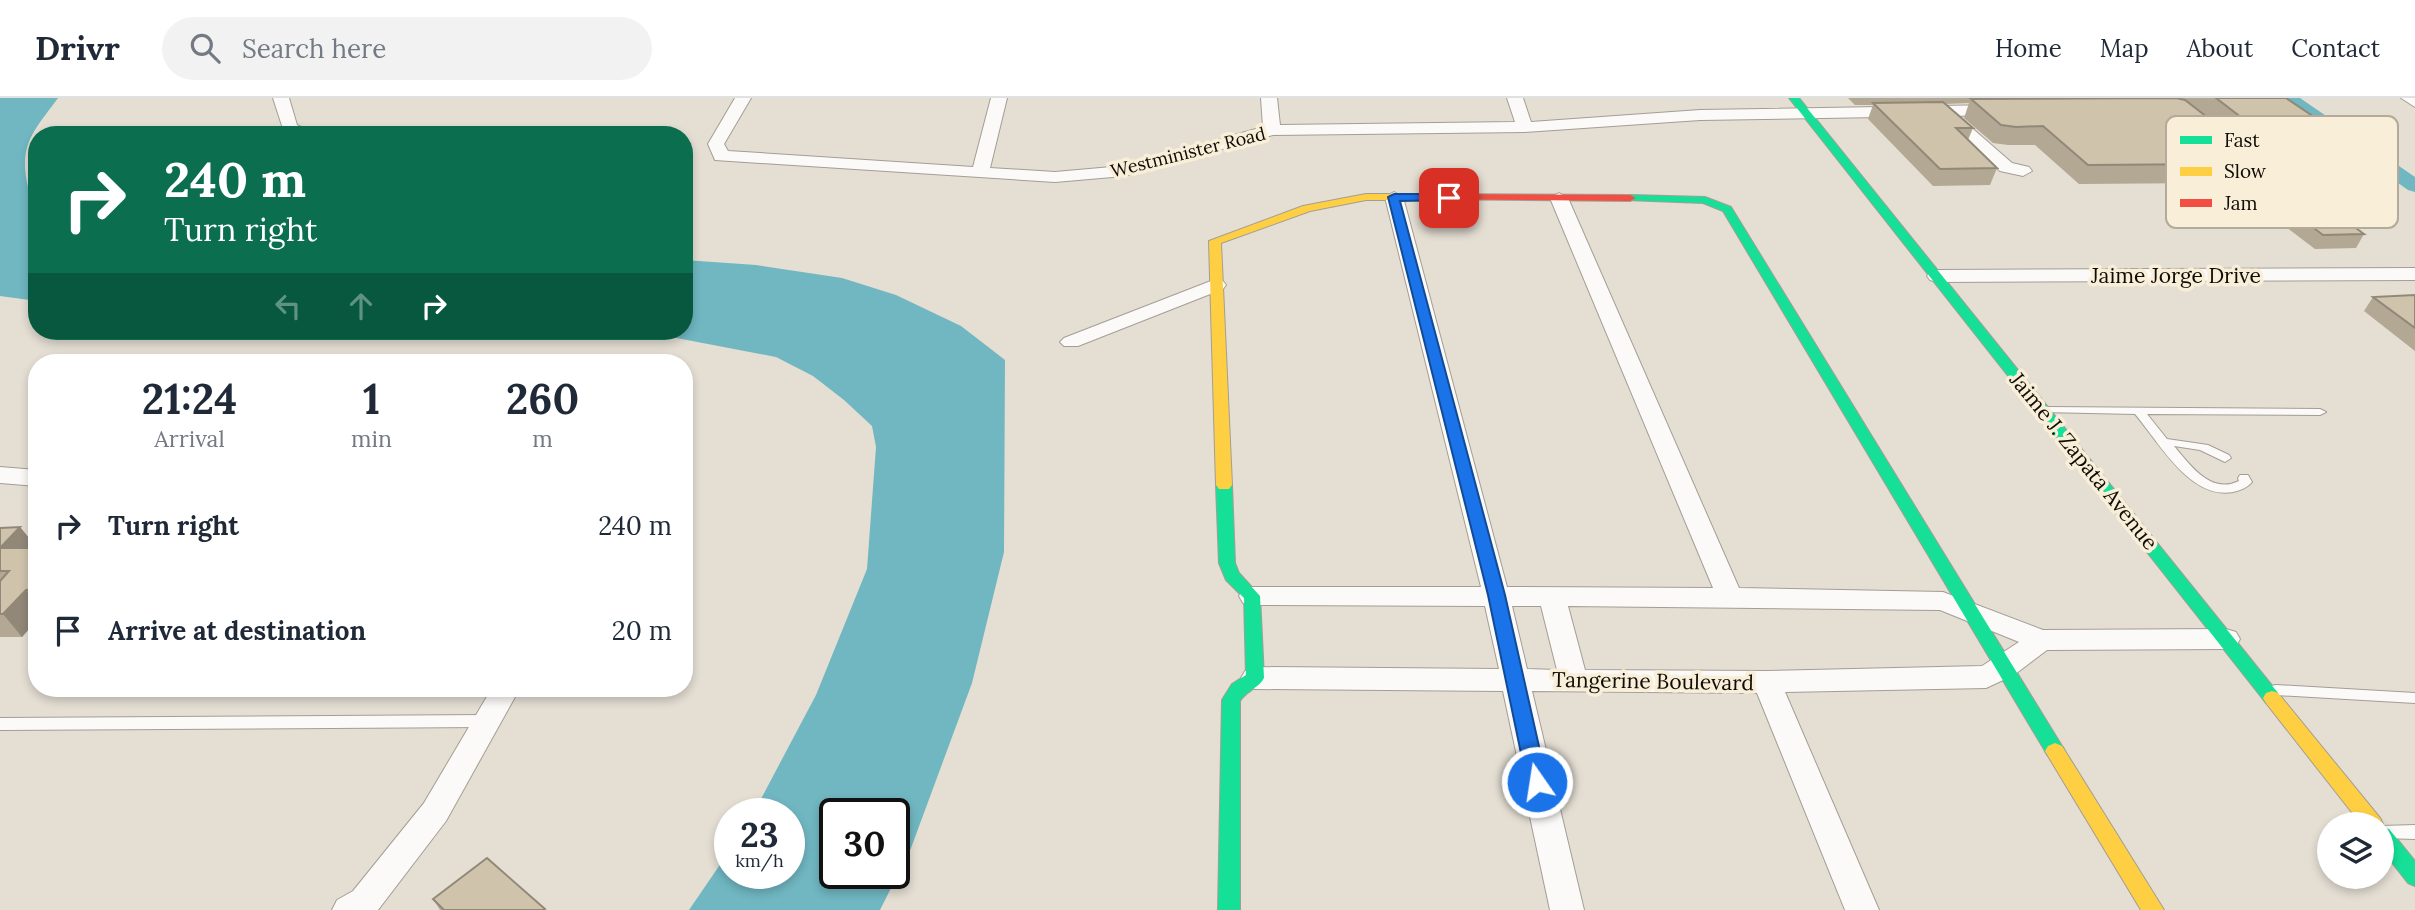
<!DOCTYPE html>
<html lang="en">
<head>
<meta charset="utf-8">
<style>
  body { margin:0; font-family:Lora,serif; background:#f2f2f3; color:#1f2937; height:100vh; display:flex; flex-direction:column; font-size:26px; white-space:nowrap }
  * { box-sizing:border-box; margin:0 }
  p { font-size:23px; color:#747a83 }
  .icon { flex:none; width:38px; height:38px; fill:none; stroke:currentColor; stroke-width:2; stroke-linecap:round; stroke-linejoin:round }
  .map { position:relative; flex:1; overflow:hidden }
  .sheet { position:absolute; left:28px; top:256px; width:665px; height:343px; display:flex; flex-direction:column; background:#fff; border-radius:28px; box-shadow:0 4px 10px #0003 }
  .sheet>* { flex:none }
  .banner { position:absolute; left:28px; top:28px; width:665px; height:214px; border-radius:28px; box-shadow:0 4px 10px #0003; background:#0b6e4f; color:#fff; overflow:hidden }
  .fabs { position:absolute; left:2317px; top:714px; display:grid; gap:14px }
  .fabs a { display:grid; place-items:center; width:77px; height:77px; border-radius:50%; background:#fff; box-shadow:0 4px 10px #0003; font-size:35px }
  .speed { position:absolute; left:714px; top:700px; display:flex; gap:14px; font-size:35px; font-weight:700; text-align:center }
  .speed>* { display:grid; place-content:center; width:91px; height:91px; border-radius:50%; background:#fff; box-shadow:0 4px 10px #0003; line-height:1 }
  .speed small { font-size:18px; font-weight:400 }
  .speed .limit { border:4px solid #111; border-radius:10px; background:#fff; color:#111 }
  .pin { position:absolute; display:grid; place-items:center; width:60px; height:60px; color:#fff; margin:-30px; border-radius:14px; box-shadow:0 4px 10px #0006 }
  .me { position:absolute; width:77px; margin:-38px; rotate:347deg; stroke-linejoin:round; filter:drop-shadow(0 0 5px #0008) }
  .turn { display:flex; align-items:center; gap:24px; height:147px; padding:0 21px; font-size:32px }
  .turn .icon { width:91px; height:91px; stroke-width:2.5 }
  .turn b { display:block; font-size:49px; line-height:60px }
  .lanes { display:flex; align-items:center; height:66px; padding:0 21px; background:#0003; justify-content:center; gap:35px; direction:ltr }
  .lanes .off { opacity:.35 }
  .eta { display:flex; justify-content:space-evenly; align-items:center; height:119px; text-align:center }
  .eta b { font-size:42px; font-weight:700; line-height:49px }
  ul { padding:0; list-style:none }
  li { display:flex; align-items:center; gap:21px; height:105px; padding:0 21px }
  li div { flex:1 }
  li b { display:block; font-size:26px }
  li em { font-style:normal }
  header { display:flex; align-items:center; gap:42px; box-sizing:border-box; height:98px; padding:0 35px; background:#fff; border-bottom:2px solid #e0e1e3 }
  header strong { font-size:33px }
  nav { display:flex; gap:38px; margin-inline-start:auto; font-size:24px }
  .search { width:490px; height:63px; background:#f2f2f3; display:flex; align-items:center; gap:18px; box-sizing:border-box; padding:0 24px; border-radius:38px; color:#747a83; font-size:26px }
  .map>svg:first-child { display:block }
  .water { fill:#70b7c2; fill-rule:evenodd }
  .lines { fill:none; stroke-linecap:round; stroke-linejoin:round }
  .canal { fill:#70b7c2; fill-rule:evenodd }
  .lane-casing { stroke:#a39e95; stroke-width:2 }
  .street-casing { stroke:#a39e95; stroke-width:2 }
  .fast-casing { stroke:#a39e95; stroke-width:2 }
  .slow-casing { stroke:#a39e95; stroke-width:2 }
  .jam-casing { stroke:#a39e95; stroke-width:2 }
  .lane { fill:#fbfaf8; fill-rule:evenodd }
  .street { fill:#fbfaf8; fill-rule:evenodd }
  .fast { fill:#16e098; fill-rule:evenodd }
  .slow { fill:#ffcf43; fill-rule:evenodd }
  .jam { fill:#f24e42; fill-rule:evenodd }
  .wall { fill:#b2a894 }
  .shaded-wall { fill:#918878 }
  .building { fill:#cfc3ac; stroke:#918878; stroke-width:2 }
  .route { fill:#1a73e8; stroke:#114b97; stroke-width:2 }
  .labels { text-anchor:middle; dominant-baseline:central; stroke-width:7; stroke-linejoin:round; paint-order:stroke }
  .far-street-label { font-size:18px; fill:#0f0b05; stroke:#f9eed8 }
  .street-label { font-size:21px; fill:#0f0b05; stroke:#f9eed8 }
  .key { fill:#f9eed8; stroke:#b3aa99; stroke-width:2 }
  .key-label { font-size:19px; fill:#0f0b05 }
</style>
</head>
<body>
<header>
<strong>Drivr</strong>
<div class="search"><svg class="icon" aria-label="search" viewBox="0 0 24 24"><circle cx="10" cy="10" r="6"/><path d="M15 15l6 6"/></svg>Search here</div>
<nav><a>Home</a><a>Map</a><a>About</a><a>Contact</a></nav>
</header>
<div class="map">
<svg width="2415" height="812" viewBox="0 0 2415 812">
  <rect width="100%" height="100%" fill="#e4ded3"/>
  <g class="water">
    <path d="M0,0H58C34,33 18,46 28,89C30,98 31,107 37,115V203L0,198Z"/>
    <path d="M684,162L756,167L842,180L896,197L961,228L1005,262L1004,454L972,585L911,750L880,812H689L730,752V775H789V716H753L816,597L867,471L876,349L872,328L844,302L813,278L776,259L640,233H684ZM835,716H894V775H835Z"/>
  </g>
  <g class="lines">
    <polygon class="canal" points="2279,0 2300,0 2415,79 2415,94 2408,92"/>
    <defs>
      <g id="lane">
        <path d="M2047,309L2320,311L2326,314L2320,317L2147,316L2167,341L2208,347L2229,357L2231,360L2225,364L2200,352L2174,348C2190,367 2211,397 2239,383L2238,380L2240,377H2248L2252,384C2247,390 2241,392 2233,394C2190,402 2159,344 2135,316L2043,314L2041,312L2043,310Z"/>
        <polygon points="2276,587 2415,595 2415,605 2276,597 2271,596 2269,592 2271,588"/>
        <polygon points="486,617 491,619 493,623 491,627 486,629 0,632 0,620"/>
        <polygon points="2415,727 2415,741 2382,740 2382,728"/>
      </g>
      <g id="street">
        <polygon points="273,0 289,0 297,27 318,37 293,37 284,34"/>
        <polygon points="735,0 751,0 724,46 728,53 973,69 991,0 1007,0 990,70 1055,74 1123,68 1263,29 1261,0 1277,0 1280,27 1515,24 1507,0 1523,0 1531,24 1700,12 1998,7 2004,9 2006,12 2004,15 1958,18 2012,65 2029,69 2032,73 2023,78 2000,73 1939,18 1700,22 1525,34 1273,37 1124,78 1055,84 715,62 708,46"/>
        <polygon points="2401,0 2415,0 2415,9"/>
        <polygon points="2184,10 2190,12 2244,54 2247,58 2242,78 2230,78 2227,74 2229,59 2178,18 2176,15"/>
        <path d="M1394,94L1403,99L1507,489L1713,490L1550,100L1559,95L1568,100L1739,490L1943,494L2043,532L2226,531L2236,534L2240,541L2236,548L2226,551L2047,552L2014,577L1986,590L1785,594L1879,812H1845L1757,595L1532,593L1584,812H1550L1503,593L1255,591L1245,587L1241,580L1245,573L1255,569L1499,571L1485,508L1252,507L1243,505L1239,498L1243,491L1252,489H1481L1385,99ZM1512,508H1541L1557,572L1527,571ZM1568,508L1940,512L2019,544L1982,568L1767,573L1585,572Z"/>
        <polygon points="2415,170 2415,182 1937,184 1930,182 1927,178 1930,174 1937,172"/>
        <polygon points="1216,181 1223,183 1226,187 1223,191 1078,248 1064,248 1060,244 1064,240"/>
        <polygon points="0,369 37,372 37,388 0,385"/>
        <polygon points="492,590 520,590 446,723 378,812 332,812 337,802 353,793 424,705"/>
      </g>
      <g id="fast">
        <polygon points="1789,0 1799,0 2278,595 2281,600 2278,605 2272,607 2266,605"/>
        <polygon points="1630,97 1705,99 1731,109 2062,648 2065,653 2062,658 2055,661 2048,658 1723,113 1703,105 1626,102 1624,100"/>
        <path d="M1224,382L1232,387L1235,465L1239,475L1260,498L1264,580C1259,590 1246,593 1240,603V812H1218L1222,602L1232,586L1246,577L1244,500L1226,482L1219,465L1216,387Z"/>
        <polygon points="2382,729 2389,731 2415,763 2415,788 2408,785 2382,752"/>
      </g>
      <g id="slow">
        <polygon points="1366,96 1425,96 1431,99 1425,102 1366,102 1310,113 1221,145 1232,387 1229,391 1219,391 1216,387 1209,143 1303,108"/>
        <polygon points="2272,593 2278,595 2380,720 2383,726 2382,729 2382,726 2361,726 2266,605 2263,600 2266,595"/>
        <polygon points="2055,645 2062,648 2164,812 2141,812 2045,653 2048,648"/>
      </g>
      <polygon id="jam" points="1425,96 1630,97 1636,100 1630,103 1421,101 1421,97"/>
    </defs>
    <use href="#lane" class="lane-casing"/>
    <use href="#street" class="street-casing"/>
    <use href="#fast" class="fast-casing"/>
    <use href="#slow" class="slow-casing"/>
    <use href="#jam" class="jam-casing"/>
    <use href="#lane" class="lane"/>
    <use href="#street" class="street"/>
    <use href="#fast" class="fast"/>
    <use href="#slow" class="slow"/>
    <use href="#jam" class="jam"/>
  </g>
  <g class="wall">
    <polygon points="1848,0 2286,0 2378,62 2364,84 2310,85 2254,44 2234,44 2215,29 2206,45 2192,45 2218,66 2208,85 2079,86 2035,47 2008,47 1993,45 1964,20 1969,5 1945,6 1973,30 1968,42 1997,70 1990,87 1933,88 1868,21 1873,7 1855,7"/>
    <polygon points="2294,115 2364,136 2356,150 2315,151 2286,129"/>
    <polygon points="2415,197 2415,253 2364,213 2373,199"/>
    <polygon points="20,429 37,450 37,522 22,539 0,539 0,430"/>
    <polygon points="433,801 545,812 440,812"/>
  </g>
  <g class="shaded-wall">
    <polygon points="20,429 37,450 0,450"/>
    <polygon points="26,492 37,505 37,522 22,539 3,516"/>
  </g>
  <g class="building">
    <polygon points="2176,0 2185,2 2216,26 2169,27 2218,66 2088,67 2043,28 2016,29 2001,27 1971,1"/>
    <polygon points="2216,0 2286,0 2378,62 2323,63 2266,22 2246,23"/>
    <polygon points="1943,4 1973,30 1956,30 1997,70 1940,71 1873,5"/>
    <polygon points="2334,114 2364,136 2323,137 2294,115"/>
    <polygon points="2415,197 2415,230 2373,199"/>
    <polygon points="20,429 0,450 0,430"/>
    <polygon points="0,450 37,450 37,491 26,492 3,516 0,516 0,483 9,473 0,473"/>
    <polygon points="487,760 545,811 543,812 444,812 433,801"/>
  </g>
  <polygon class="route" points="1449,96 1453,97 1453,102 1400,103 1505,497 1547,684 1544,689 1537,692 1530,689 1527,684 1488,497 1388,99 1394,96"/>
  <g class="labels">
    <g class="far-street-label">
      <text transform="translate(1188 54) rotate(-14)">Westminister Road</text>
    </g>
    <g class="street-label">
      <text x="2176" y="177">Jaime Jorge Drive</text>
      <text transform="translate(2084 363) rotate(51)">Jaime J. Zapata Avenue</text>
      <text transform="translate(1653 583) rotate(1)">Tangerine Boulevard</text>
    </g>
  </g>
  <rect x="2166" y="18" width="232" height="112" rx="10" class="key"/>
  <rect x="2180" y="38" width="32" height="8" fill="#16e098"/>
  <rect x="2180" y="69" width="32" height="9" fill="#ffcf43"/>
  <rect x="2180" y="101" width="32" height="8" fill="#f24e42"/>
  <g class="key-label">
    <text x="2224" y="49">Fast</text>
    <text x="2224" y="80">Slow</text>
    <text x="2224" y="112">Jam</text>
  </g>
</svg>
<div class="fabs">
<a><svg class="icon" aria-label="layers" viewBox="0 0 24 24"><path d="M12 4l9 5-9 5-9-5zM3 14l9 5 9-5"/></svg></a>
</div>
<div class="speed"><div>23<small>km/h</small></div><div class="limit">30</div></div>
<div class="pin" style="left:1449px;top:100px;background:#d93025"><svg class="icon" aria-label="arrive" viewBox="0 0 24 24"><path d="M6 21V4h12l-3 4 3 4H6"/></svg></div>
<svg class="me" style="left:1537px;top:684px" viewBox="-20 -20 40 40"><circle r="17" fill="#1a73e8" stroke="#fff" stroke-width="3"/><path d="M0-11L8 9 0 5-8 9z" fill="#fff"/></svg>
<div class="banner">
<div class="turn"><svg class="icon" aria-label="right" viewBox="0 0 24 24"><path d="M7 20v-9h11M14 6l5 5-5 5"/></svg><div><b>240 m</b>Turn right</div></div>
<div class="lanes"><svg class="icon off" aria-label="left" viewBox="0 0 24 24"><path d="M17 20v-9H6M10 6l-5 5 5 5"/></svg><svg class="icon off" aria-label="ahead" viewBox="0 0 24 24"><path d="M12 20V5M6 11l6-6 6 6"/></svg><svg class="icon" aria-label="right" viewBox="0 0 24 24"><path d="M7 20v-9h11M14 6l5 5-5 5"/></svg></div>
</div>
<section class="sheet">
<div class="eta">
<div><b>21:24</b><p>Arrival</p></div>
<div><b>1</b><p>min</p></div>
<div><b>260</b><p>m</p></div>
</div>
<ul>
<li><svg class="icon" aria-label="right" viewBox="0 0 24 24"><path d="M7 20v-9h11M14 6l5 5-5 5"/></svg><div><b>Turn right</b></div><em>240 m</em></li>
<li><svg class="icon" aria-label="arrive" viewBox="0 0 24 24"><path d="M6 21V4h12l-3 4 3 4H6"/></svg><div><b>Arrive at destination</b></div><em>20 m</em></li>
</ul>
</section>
</div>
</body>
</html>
